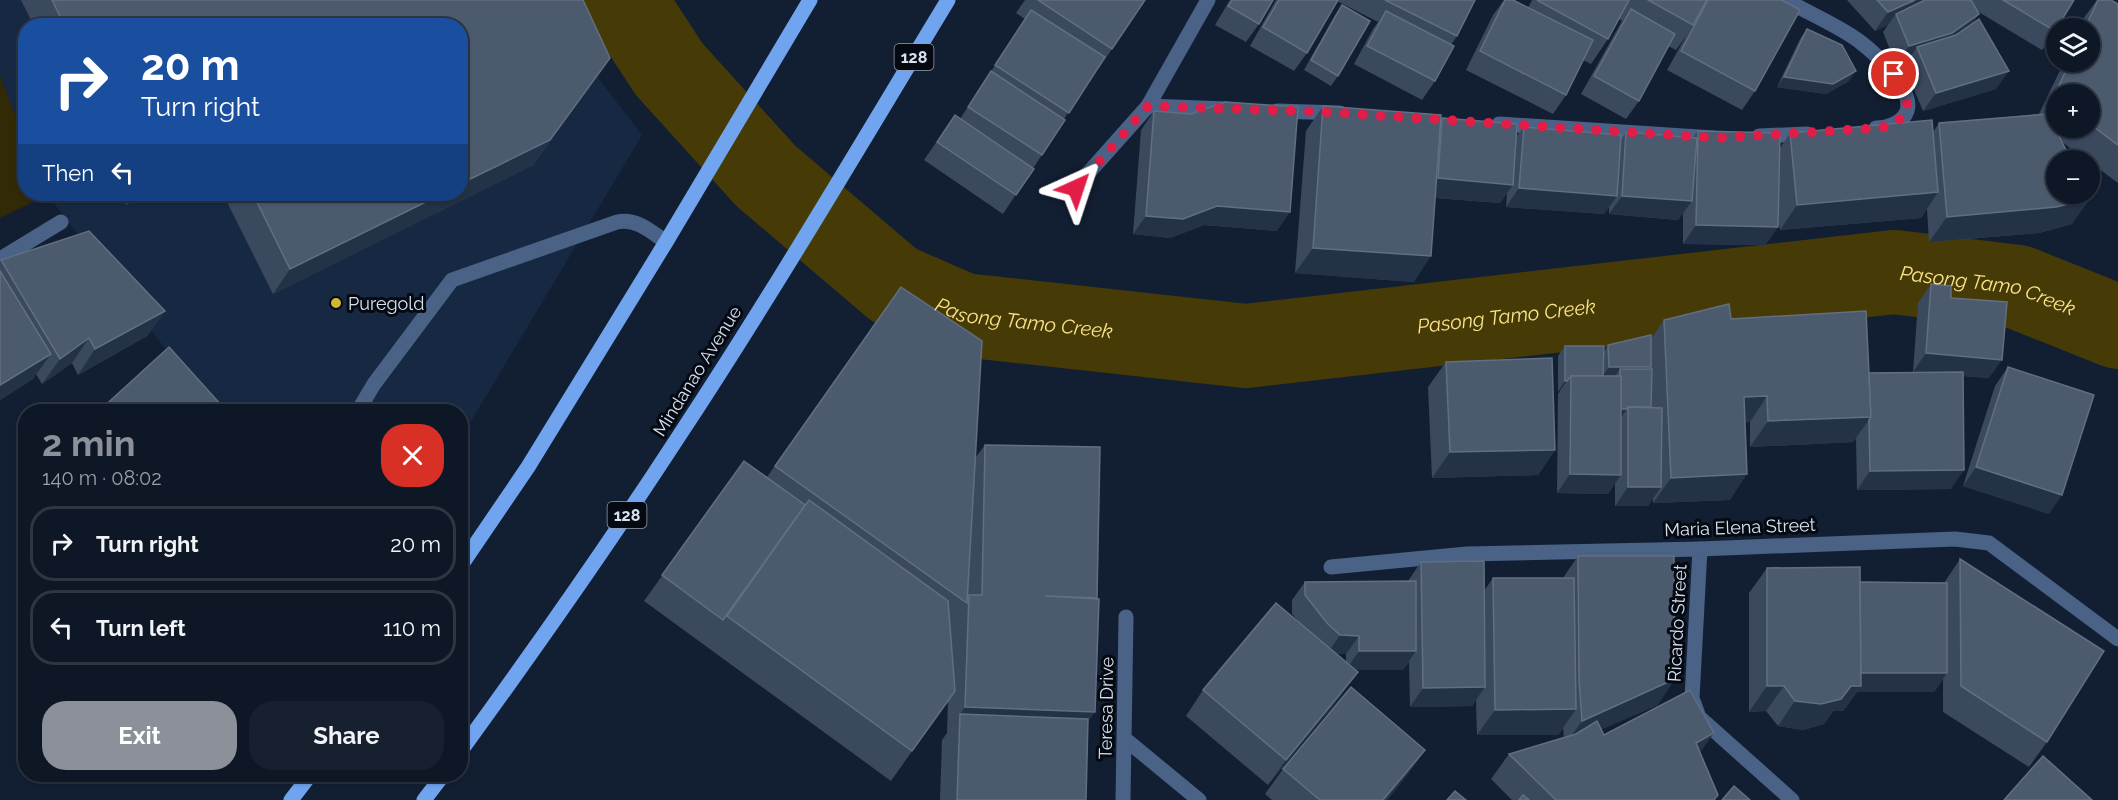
<!DOCTYPE html>
<html lang="en">
<head>
<meta charset="utf-8">
<style>
  body { margin:0; font-family:Raleway,sans-serif; background:#17202e; color:#f1f3f6; height:100vh; display:flex; flex-direction:column; font-size:22px; white-space:nowrap }
  * { box-sizing:border-box; margin:0 }
  p { font-size:20px; color:#9b9fa7 }
  .icon { flex:none; width:33px; height:33px; fill:none; stroke:currentColor; stroke-width:2; stroke-linecap:round; stroke-linejoin:round }
  .map { position:relative; flex:1; overflow:hidden }
  .details { position:absolute; left:18px; top:404px; width:450px; height:378px; display:flex; flex-direction:column; background:#0e1726; border-radius:24px; box-shadow:0 2px 4px #0004,0 0 0 2px #2e3643 }
  .details>* { flex:none }
  .guide { position:absolute; left:18px; top:18px; width:450px; height:183px; border-radius:24px; box-shadow:0 2px 4px #0004,0 0 0 2px #2e3643; background:#1a4fa0; color:#fff; overflow:hidden }
  .controls { position:absolute; left:2046px; top:18px; display:grid; gap:12px }
  .controls a { display:grid; place-items:center; width:54px; height:54px; border-radius:50%; background:#0e1726; box-shadow:0 2px 4px #0004,0 0 0 2px #2e3643; font-size:30px }
  .pin { position:absolute; display:grid; place-items:center; width:51px; height:51px; color:#fff; margin:-26px; border:3px solid #fff; border-radius:50%; box-shadow:0 2px 6px #0007 }
  .me { position:absolute; width:66px; margin:-33px; rotate:42deg; stroke-linejoin:round; filter:drop-shadow(0 0 4px #0008) }
  .turn { display:flex; align-items:center; gap:21px; height:126px; padding:0 24px; font-size:27px }
  .turn .icon { width:78px; height:78px; stroke-width:2.5 }
  .turn b { display:block; font-size:42px; line-height:51px }
  .then { display:flex; align-items:center; height:57px; padding:0 24px; background:#0003; gap:12px; font-size:22px }
  .round { display:grid; place-items:center; flex:none; width:63px; height:63px; border-radius:24px; background:#17202e }
  .headline { display:flex; align-items:center; justify-content:space-between; height:102px; padding:0 24px }
  h1 { font-size:36px; font-weight:700; line-height:45px; color:#8c9099 }
  .primary-button { display:flex; gap:12px; margin-top:auto; padding:12px 24px }
  .primary-button a { flex:1; height:69px; border-radius:24px; background:#8c9099; color:#fff; font-size:24px; font-weight:700; line-height:69px; text-align:center }
  .primary-button a+a { background:#17202e; color:#f1f3f6 }
  ul { padding:0; list-style:none }
  li { display:flex; align-items:center; gap:18px; height:75px; margin:0 12px 9px; padding:0 12px; border:3px solid #2e3643; border-radius:24px }
  li div { flex:1 }
  li b { display:block; font-size:22px }
  li em { font-style:normal }
  .map>svg:first-child { display:block }
  .built { fill:#172942 }
  .green { fill:#322a07 }
  .lines { fill:none; stroke-linecap:round; stroke-linejoin:round }
  .river { stroke:#463b07; stroke-width:84 }
  .service { stroke:#496286; stroke-width:15 }
  .minor { stroke:#496286; stroke-width:15 }
  .primary { stroke:#70a4ef; stroke-width:15 }
  .wall { fill:#3b495f; fill-rule:evenodd }
  .shaded-wall { fill:#233247 }
  .building { fill:#4c5a6e; stroke:#616f82; stroke-width:1.5 }
  .route { stroke:#e11d48; stroke-width:10; stroke-dasharray:0 18 }
  .poi-dot { fill:#d3b635; stroke:#040912; stroke-width:2 }
  .labels { text-anchor:middle; dominant-baseline:central; stroke-width:6; stroke-linejoin:round; paint-order:stroke }
  .shield { fill:#040912; stroke:#98a0ac; stroke-width:1.5 }
  .shield-label { font-size:16px; font-weight:bold; fill:#d7e1ee }
  .poi-label { font-size:18px; fill:#d7e1ee; stroke:#040912; text-anchor:start }
  .street-label { font-size:18px; fill:#d7e1ee; stroke:#040912 }
  .water-label { font-size:20px; font-style:italic; fill:#fbe488; stroke:#040912 }
</style>
</head>
<body>
<div class="map">
<svg width="2118" height="800" viewBox="0 0 2118 800">
  <rect width="100%" height="100%" fill="#121f33"/>
  <polygon class="built" points="0,0 563,0 598,78 642,135 461,438 460,411 213,411 47,194 460,194 460,26 26,26 25,140 0,76"/>
  <polygon class="green" points="0,76 25,140 26,194 48,195 0,218"/>
  <g class="lines">
    <path class="river" id="s1" d="M624,0L669,69L766,176L894,285L963,315L1246,346L1894,272L2018,287L2118,327"/>
    <g class="service">
      <path d="M1786,0C1810,14 1837,25 1859,41C1876,54 1914,89 1907,111C1903,123 1887,128 1876,128"/>
      <polyline points="1148,106 1226,109"/>
      <polyline points="1277,111 1340,113"/>
      <polyline points="1499,124 1714,138"/>
      <polyline points="1759,136 1807,134"/>
      <polyline points="1075,188 1148,106 1208,0"/>
      <path d="M358,411L374,384L452,280L617,222C637,218 650,231 666,242"/>
    </g>
    <g class="minor">
      <polyline points="0,259 61,222"/>
      <polyline points="1700,549 1692,698 1699,717 1792,800"/>
      <polyline points="1331,567 1467,554 1700,549 1955,539 1989,543 2118,639"/>
      <polyline points="1125,739 1199,800"/>
      <polyline points="1123,800 1126,617"/>
    </g>
    <g class="primary">
      <polyline points="460,567 528,467 666,242 810,0"/>
      <path d="M460,752C535,649 608,545 677,439C772,295 859,147 948,0"/>
      <polyline points="291,800 311,774"/>
      <polyline points="424,800 444,774"/>
    </g>
  </g>
  <g class="wall">
    <polygon points="21,0 583,0 592,83 533,165 273,294 223,194 460,194 460,26 34,26"/>
    <polygon points="1025,0 1145,0 1112,49 1099,68 1098,67 1064,119 1065,120 1003,214 924,160 955,115 960,119 1025,19 1016,13"/>
    <polygon points="1230,0 1273,0 1259,24 1246,42 1215,25"/>
    <polygon points="1276,0 1475,0 1457,36 1451,45 1435,81 1422,100 1354,64 1373,29 1378,22 1337,1 1307,53 1294,71 1250,46"/>
    <polygon points="1504,0 1513,0 1528,8 1532,0 1782,0 1755,91 1742,110 1667,70 1686,36 1676,50 1668,46 1639,101 1626,119 1581,94 1618,28 1622,21 1619,19 1608,39 1591,64 1583,60 1566,95 1553,114 1466,70 1493,15"/>
    <polygon points="1847,0 2074,0 2055,31 2042,50 1977,11 1972,24 1996,89 1923,111 1904,66 1907,62 1896,65 1883,32 1888,25 1875,31"/>
    <path d="M2097,0H2111L2118,4V183L2090,162V160H2087L2062,142L2072,224L2039,233L1929,242L1927,209L1921,218L1780,230L1778,218V227L1765,245L1683,244V213L1678,220L1609,214V207L1604,214L1506,207L1507,193L1500,203L1435,198L1414,282L1295,273L1306,131L1323,106L1441,120L1442,118L1516,137L1524,127L1621,140L1626,132L1693,137L1698,131L1780,148L1790,133L1933,132L1939,123L2039,114L2064,62H2090V28H2079L2083,19ZM2056,94H2090V128H2056Z"/>
    <polygon points="1342,5 1338,76 1331,86 1304,70 1335,15"/>
    <polygon points="1807,29 1849,81 1826,94 1777,87 1800,39"/>
    <polygon points="1154,111 1277,231 1204,225 1170,238 1133,234 1141,130"/>
    <polygon points="120,194 150,194 126,205"/>
    <polygon points="1,260 165,311 147,336 78,375 72,363 42,384 36,374 33,379 0,400 0,261"/>
    <polygon points="1931,284 1951,298 1989,378 1963,376 1951,489 1857,490 1856,438 1853,442 1750,447 1750,422 1745,422 1730,500 1653,503 1653,498 1648,506 1615,506 1615,483 1608,494 1557,493 1558,394 1560,391 1558,391 1558,356 1565,346 1604,352 1608,345 1651,339 1664,320 1731,319 1869,373 1913,372 1918,303"/>
    <polygon points="901,287 975,458 985,445 1097,598 1096,599 1088,722 1086,800 940,800 942,740 947,733 948,700 891,781 644,601 744,461 767,477"/>
    <polygon points="1446,362 1555,450 1538,475 1432,478 1428,387"/>
    <polygon points="2008,367 2049,514 1963,486 1995,386"/>
    <path d="M1578,556L1658,705L1601,729L1604,735L1700,753L1714,800H1512L1491,779L1509,754L1564,737L1563,728L1558,735H1477L1476,700L1472,706L1410,707L1409,662L1403,670H1356L1340,697L1268,785L1186,716L1203,690L1299,622L1292,614V600L1305,582L1408,581L1421,562L1484,591L1493,578H1563ZM1337,654H1346V662Z"/>
    <polygon points="1960,559 2047,742 2029,767 1943,712 1943,679 1934,692 1857,692 1843,711 1833,711 1824,724 1803,730 1778,726 1766,711 1749,712 1749,593 1767,568 1860,582 1944,583"/>
    <polygon points="1425,750 1407,775 1387,800 1272,800 1265,794 1283,769"/>
  </g>
  <g class="shaded-wall">
    <polygon points="1915,0 1931,0 1896,14 1888,25 1875,31 1888,12"/>
    <polygon points="1979,14 1966,33 1917,47 1907,62 1896,65 1909,46"/>
    <polygon points="610,58 533,165 273,294 290,269 442,194 460,194 460,184"/>
    <polygon points="1856,71 1849,81 1826,94 1777,87 1784,77"/>
    <polygon points="2009,71 1996,89 1923,111 1936,93"/>
    <polygon points="1438,178 1513,185 1500,203 1425,197"/>
    <polygon points="1519,188 1617,196 1604,214 1506,207"/>
    <polygon points="1938,192 1921,218 1780,230 1797,205"/>
    <polygon points="134,194 150,194 126,205"/>
    <polygon points="1622,196 1692,201 1678,220 1609,214"/>
    <polygon points="2090,199 2072,224 2039,233 1929,242 1947,217"/>
    <polygon points="1217,206 1290,212 1277,231 1204,225 1170,238 1133,234 1146,216"/>
    <polygon points="1696,225 1778,227 1765,245 1683,244"/>
    <polygon points="1313,248 1431,256 1414,282 1295,273"/>
    <polygon points="165,311 147,336 78,375 95,349"/>
    <polygon points="89,338 72,363 42,384 60,359"/>
    <polygon points="1926,353 2002,360 1989,378 1913,372"/>
    <polygon points="51,354 33,379 0,400 0,385"/>
    <polygon points="1609,367 1651,367 1644,377 1620,369 1614,377 1602,377"/>
    <polygon points="1565,381 1567,381 1560,391 1558,391"/>
    <polygon points="1767,396 1750,422 1726,422 1744,397"/>
    <polygon points="1619,409 1627,409 1620,419"/>
    <polygon points="1871,417 1853,442 1750,447 1768,421"/>
    <polygon points="1555,450 1538,475 1432,478 1450,452"/>
    <polygon points="1976,467 2062,495 2049,514 1963,486"/>
    <polygon points="1964,470 1951,489 1857,490 1870,471"/>
    <polygon points="1570,474 1621,475 1608,494 1557,493"/>
    <polygon points="1747,474 1730,500 1653,503 1671,478"/>
    <polygon points="1628,487 1661,487 1648,506 1615,506"/>
    <polygon points="1340,635 1359,636 1346,654 1327,654"/>
    <polygon points="1359,651 1416,651 1403,670 1346,670"/>
    <polygon points="1358,672 1340,697 1268,785 1286,760"/>
    <polygon points="1858,673 1947,673 1934,692 1857,692 1843,711 1833,711 1824,724 1803,730 1778,726 1795,701"/>
    <polygon points="1675,679 1658,705 1564,746 1582,721"/>
    <polygon points="1767,686 1784,686 1766,711 1749,712"/>
    <polygon points="1485,687 1472,706 1410,707 1423,688"/>
    <polygon points="965,707 1095,712 1077,738 960,714 947,733"/>
    <polygon points="1576,709 1558,735 1477,735 1495,710"/>
    <polygon points="1714,733 1696,758 1696,743"/>
    <polygon points="1425,750 1407,775 1387,800 1383,800"/>
  </g>
  <g class="building">
    <polygon points="52,0 583,0 610,58 550,140 460,184 460,26 65,26"/>
    <polygon points="1038,0 1145,0 1112,49"/>
    <polygon points="1232,0 1273,0 1259,24 1228,6"/>
    <polygon points="1279,0 1338,0 1307,53 1263,27"/>
    <polygon points="1385,0 1475,0 1457,36"/>
    <polygon points="1505,0 1513,0 1593,40 1566,95 1480,51"/>
    <polygon points="1537,0 1629,0 1608,39"/>
    <polygon points="1648,0 1707,0 1693,25"/>
    <polygon points="1708,0 1782,0 1800,10 1755,91 1681,51"/>
    <polygon points="1877,0 1915,0 1888,12"/>
    <polygon points="1925,0 1971,0 1979,14 1952,33 1909,46 1896,14"/>
    <polygon points="2003,0 2074,0 2055,31"/>
    <polygon points="2098,0 2111,0 2118,4 2118,145 2090,124 2090,94 2056,94 2056,100 2053,98 2070,62 2090,62 2090,28 2085,28"/>
    <polygon points="1342,5 1370,21 1338,76 1311,60"/>
    <polygon points="1631,9 1675,34 1639,101 1594,76"/>
    <polygon points="1031,10 1105,57 1069,113 995,65"/>
    <polygon points="1386,11 1454,46 1435,81 1367,46"/>
    <polygon points="1979,19 2009,71 1936,93 1917,47 1956,35"/>
    <polygon points="1807,29 1842,45 1856,71 1833,84 1784,77"/>
    <polygon points="991,71 1065,120 1042,155 968,107"/>
    <polygon points="1225,102 1298,107 1290,212 1217,206 1183,219 1146,216 1154,111 1191,114"/>
    <polygon points="1323,106 1441,115 1431,256 1313,248"/>
    <polygon points="2048,114 2071,160 2056,160 2056,194 2087,194 2090,199 2056,207 1947,217 1939,123"/>
    <polygon points="955,115 1034,169 1016,195 937,142"/>
    <polygon points="1442,118 1517,124 1513,185 1438,178"/>
    <polygon points="1932,120 1938,192 1797,205 1790,133"/>
    <polygon points="1524,127 1621,135 1617,196 1519,188"/>
    <polygon points="1698,131 1780,133 1778,227 1696,225"/>
    <polygon points="1626,132 1697,138 1692,201 1622,196"/>
    <polygon points="253,194 442,194 290,269"/>
    <polygon points="89,231 165,311 95,349 89,338 60,359 1,260"/>
    <polygon points="0,271 51,354 0,385"/>
    <polygon points="1931,284 1951,286 1951,298 2007,302 2002,360 1926,353"/>
    <polygon points="901,287 982,341 967,603 775,466"/>
    <polygon points="1729,304 1731,319 1866,311 1871,417 1768,421 1767,396 1744,397 1747,474 1671,478 1664,320"/>
    <polygon points="1651,335 1651,367 1609,367 1608,345"/>
    <polygon points="1565,346 1604,346 1603,376 1571,376 1567,381 1565,381"/>
    <polygon points="169,347 222,406 217,411 99,411"/>
    <polygon points="1552,358 1555,450 1450,452 1446,362"/>
    <polygon points="2008,367 2094,395 2062,495 1976,467"/>
    <polygon points="1620,369 1652,369 1651,407 1628,407 1627,409 1621,409 1621,376 1620,376"/>
    <polygon points="1963,372 1964,470 1870,471 1869,420 1871,417 1869,373"/>
    <polygon points="1571,376 1621,376 1621,475 1570,474"/>
    <polygon points="1628,407 1662,408 1661,487 1628,487"/>
    <polygon points="985,445 1100,447 1097,598 1045,596 1099,599 1095,712 965,707 969,595 982,595"/>
    <polygon points="744,461 805,505 723,620 662,575"/>
    <polygon points="809,500 948,601 955,691 912,751 727,616"/>
    <polygon points="1578,556 1674,556 1675,679 1582,721 1579,680"/>
    <polygon points="1960,559 2104,651 2047,742 1961,686"/>
    <polygon points="1484,561 1485,687 1423,688 1421,562"/>
    <polygon points="1860,567 1861,686 1851,686 1841,699 1821,704 1795,701 1784,686 1767,686 1767,568"/>
    <polygon points="1493,578 1574,578 1576,709 1495,710"/>
    <polygon points="1416,581 1416,651 1359,651 1359,636 1340,635 1327,623 1305,595 1305,582"/>
    <polygon points="1860,582 1947,583 1947,673 1861,673"/>
    <polygon points="1276,603 1358,672 1286,760 1203,690"/>
    <polygon points="1351,687 1425,750 1383,800 1320,800 1283,769"/>
    <polygon points="1690,690 1714,733 1696,743 1718,795 1714,800 1556,800 1509,754 1576,734 1597,721 1604,735"/>
    <polygon points="960,714 1088,719 1086,800 957,800"/>
    <polygon points="2043,756 2092,800 2004,800"/>
    <polygon points="1734,786 1750,800 1722,800"/>
    <polygon points="1455,791 1466,800 1447,800"/>
    <polygon points="1523,795 1529,800 1519,800"/>
  </g>
  <g class="lines">
    <path class="route" d="M1076,188L1148,106L1324,112L1717,138L1881,128C1917,116 1910,102 1894,74"/>
  </g>
  <circle class="poi-dot" cx="336" cy="303" r="6"/>
  <g class="labels">
    <g class="shield">
      <rect x="894.5" y="44" width="39" height="26" rx="4.5"/>
      <rect x="607.5" y="502" width="39" height="26" rx="4.5"/>
    </g>
    <g class="shield-label">
      <text x="914" y="57">128</text>
      <text x="627" y="515">128</text>
    </g>
    <g class="poi-label">
      <text x="348" y="303">Puregold</text>
    </g>
    <g class="street-label">
      <text transform="translate(697 371) rotate(-58)">Mindanao Avenue</text>
      <text transform="translate(1740 527) rotate(-2)">Maria Elena Street</text>
      <text transform="translate(1677 623) rotate(-87)">Ricardo Street</text>
      <text transform="translate(1106 708) rotate(-89)">Teresa Drive</text>
    </g>
    <g class="water-label">
      <text stroke="none"><textPath href="#s1" startOffset="1503">Pasong Tamo Creek</textPath></text>
      <text stroke="none"><textPath href="#s1" startOffset="531">Pasong Tamo Creek</textPath></text>
      <text stroke="none"><textPath href="#s1" startOffset="1017">Pasong Tamo Creek</textPath></text>
    </g>
  </g>
</svg>
<div class="controls">
<a><svg class="icon" aria-label="layers" viewBox="0 0 24 24"><path d="M12 4l9 5-9 5-9-5zM3 14l9 5 9-5"/></svg></a>
<a>+</a>
<a>−</a>
</div>
<div class="pin" style="left:1894px;top:74px;background:#d93025"><svg class="icon" aria-label="arrive" viewBox="0 0 24 24"><path d="M6 21V4h12l-3 4 3 4H6"/></svg></div>
<svg class="me" style="left:1076px;top:188px" viewBox="-20 -20 40 40"><path d="M0-17L14 15 0 8-14 15z" fill="#e11d48" stroke="#fff" stroke-width="4"/></svg>
<div class="guide">
<div class="turn"><svg class="icon" aria-label="right" viewBox="0 0 24 24"><path d="M7 20v-9h11M14 6l5 5-5 5"/></svg><div><b>20 m</b>Turn right</div></div>
<div class="then">Then<svg class="icon" aria-label="left" viewBox="0 0 24 24"><path d="M17 20v-9H6M10 6l-5 5 5 5"/></svg></div>
</div>
<section class="details">
<div class="headline"><div><h1>2 min</h1><p>140 m · 08:02</p></div><a class="round" style="background:#d93025;color:#fff"><svg class="icon" aria-label="close" viewBox="0 0 24 24"><path d="M6 6l12 12M18 6L6 18"/></svg></a></div>
<ul>
<li><svg class="icon" aria-label="right" viewBox="0 0 24 24"><path d="M7 20v-9h11M14 6l5 5-5 5"/></svg><div><b>Turn right</b></div><em>20 m</em></li>
<li><svg class="icon" aria-label="left" viewBox="0 0 24 24"><path d="M17 20v-9H6M10 6l-5 5 5 5"/></svg><div><b>Turn left</b></div><em>110 m</em></li>
</ul>
<div class="primary-button"><a>Exit</a><a>Share</a></div>
</section>
</div>
</body>
</html>
